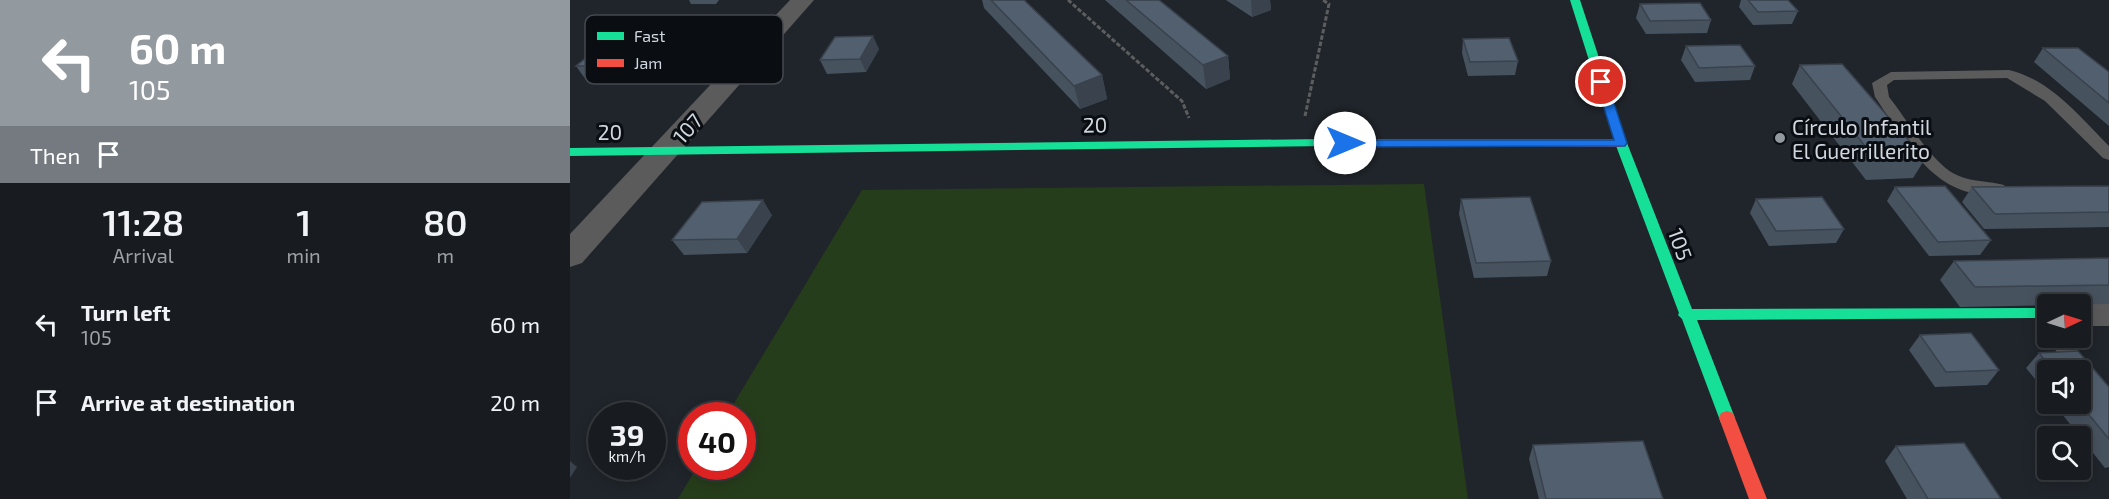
<!DOCTYPE html>
<html lang="en">
<head>
<meta charset="utf-8">
<style>
  body { margin:0; font-family:"Exo 2",sans-serif; background:#25292d; color:#f1f3f6; height:100vh; display:flex; flex-direction:column; font-size:22px; white-space:nowrap }
  * { box-sizing:border-box; margin:0 }
  p { font-size:20px; color:#9fa1a5 }
  .icon { flex:none; width:33px; height:33px; fill:none; stroke:currentColor; stroke-width:2; stroke-linecap:round; stroke-linejoin:round }
  .map { position:relative; flex:1; overflow:hidden }
  .side { display:flex; flex-direction:column; background:#181c20; width:570px }
  .side>* { flex:none }
  .hud { background:#92999f; color:#fff; overflow:hidden }
  .needle { width:39px; rotate:86deg }
  .controls { position:absolute; left:1467px; top:294px; display:grid; gap:12px }
  .controls a { display:grid; place-items:center; width:54px; height:54px; border-radius:6px; background:#181c20; box-shadow:0 3px 15px #0003,0 0 0 2px #363a3e; font-size:30px }
  .speed { position:absolute; left:18px; top:402px; display:flex; gap:12px; font-size:30px; font-weight:700; text-align:center }
  .speed>* { display:grid; place-content:center; width:78px; height:78px; border-radius:50%; background:#181c20; box-shadow:0 3px 15px #0003,0 0 0 2px #363a3e; line-height:1 }
  .speed small { font-size:15px; font-weight:400 }
  .speed .limit { border:9px solid #d22; background:#fff; color:#111 }
  .pin { position:absolute; display:grid; place-items:center; width:51px; height:51px; color:#fff; margin:-26px; border:3px solid #fff; border-radius:50%; box-shadow:0 2px 6px #0007 }
  .me { position:absolute; width:66px; margin:-33px; rotate:90deg; stroke-linejoin:round; filter:drop-shadow(0 0 4px #0008) }
  .turn { display:flex; align-items:center; gap:21px; height:126px; padding:0 30px; font-size:27px }
  .turn .icon { width:78px; height:78px; stroke-width:2.5 }
  .turn b { display:block; font-size:42px; line-height:51px }
  .then { display:flex; align-items:center; height:57px; padding:0 30px; background:#0003; gap:12px; font-size:22px }
  .eta { display:flex; justify-content:space-evenly; align-items:center; height:102px; text-align:center }
  .eta b { font-size:36px; font-weight:600; line-height:42px }
  ul { padding:0; list-style:none }
  li { display:flex; align-items:center; gap:18px; height:78px; padding:0 30px }
  li div { flex:1 }
  li b { display:block; font-size:22px }
  li em { font-style:normal }
  main { display:flex; flex:1; min-height:0 }
  .map>svg:first-child { display:block }
  .green { fill:#263d1b }
  .lines { fill:none; stroke-linecap:round; stroke-linejoin:round }
  .path { stroke:#5c5d5f; stroke-width:3; stroke-dasharray:4.5 2; stroke-linecap:butt }
  .lane { fill:#5c5b5b; fill-rule:evenodd }
  .street { fill:#5c5b5b; fill-rule:evenodd }
  .fast { fill:#16e098; fill-rule:evenodd }
  .jam { fill:#f24e42; fill-rule:evenodd }
  .wall { fill:#47525f }
  .shaded-wall { fill:#39424d }
  .building { fill:#525f6e; stroke:#39424d; stroke-width:1.5 }
  .route { fill:#1a73e8; stroke:#114b97; stroke-width:1.5 }
  .poi-dot { fill:#92999f; stroke:#0a0e13; stroke-width:2 }
  .labels { text-anchor:middle; dominant-baseline:central; stroke-width:6; stroke-linejoin:round; paint-order:stroke }
  .street-label { font-size:21px; fill:#d0d7de; stroke:#0a0e13 }
  .poi-label { font-size:21px; fill:#d0d7de; stroke:#0a0e13; text-anchor:start }
  .key { fill:#0a0e13; stroke:#454a50; stroke-width:1.5 }
  .key-label { font-size:16px; fill:#d0d7de }
</style>
</head>
<body>
<main>
<section class="side">
<div class="hud">
<div class="turn"><svg class="icon" aria-label="left" viewBox="0 0 24 24"><path d="M17 20v-9H6M10 6l-5 5 5 5"/></svg><div><b>60 m</b>105</div></div>
<div class="then">Then<svg class="icon" aria-label="arrive" viewBox="0 0 24 24"><path d="M6 21V4h12l-3 4 3 4H6"/></svg></div>
</div>
<div class="eta">
<div><b>11:28</b><p>Arrival</p></div>
<div><b>1</b><p>min</p></div>
<div><b>80</b><p>m</p></div>
</div>
<ul>
<li><svg class="icon" aria-label="left" viewBox="0 0 24 24"><path d="M17 20v-9H6M10 6l-5 5 5 5"/></svg><div><b>Turn left</b><p>105</p></div><em>60 m</em></li>
<li><svg class="icon" aria-label="arrive" viewBox="0 0 24 24"><path d="M6 21V4h12l-3 4 3 4H6"/></svg><div><b>Arrive at destination</b></div><em>20 m</em></li>
</ul>
</section>
<div class="map">
<svg width="1539" height="499" viewBox="0 0 1539 499">
  <rect width="100%" height="100%" fill="#20252b"/>
  <polygon class="green" points="854,184 898,499 108,499 127,467 172,466 172,416 157,415 292,190"/>
  <g class="lines">
    <g class="path">
      <polyline points="498,0 612,101 619,118"/>
      <polyline points="735,116 759,4 753,0"/>
    </g>
    <g class="lane">
      <path d="M1439,70C1481,80 1510,117 1539,146V160L1533,158L1475,101L1437,78L1324,80L1317,85L1319,97C1336,118 1364,167 1389,176C1404,182 1419,181 1434,185L1436,189C1432,196 1423,194 1415,194C1362,194 1331,135 1305,97L1302,83L1321,72Z"/>
      <path d="M1478,335V338H1497L1539,388V412C1523,406 1510,386 1510,370H1501L1476,338Z"/>
    </g>
    <g class="street">
      <polygon points="220,0 244,0 12,263 0,267 0,234"/>
      <polygon points="1510,300 1539,300 1539,326 1510,326 1510,304 1497,304"/>
    </g>
    <g class="fast">
      <polygon points="1000,0 1010,0 1057,143 1122,309 1478,308 1478,318 1127,320 1165,418 1163,423 1157,425 1151,423 1112,319 1108,315 1109,313 1045,143"/>
      <polygon points="753,139 759,143 757,146 0,156 0,148"/>
    </g>
    <g class="jam">
      <polygon points="753,139 1051,139 1057,143 1051,147 749,146 747,143"/>
      <polygon points="1157,411 1163,413 1165,418 1197,499 1179,499 1149,418 1151,413"/>
    </g>
  </g>
  <g class="wall">
    <polygon points="119,0 149,0 146,4 121,4"/>
    <polygon points="412,0 454,0 532,75 537,99 510,109 414,8"/>
    <polygon points="535,0 589,0 658,56 660,79 636,89"/>
    <polygon points="656,0 700,0 701,10 682,17"/>
    <polygon points="1171,0 1218,0 1228,11 1222,24 1183,25 1169,7"/>
    <polygon points="1070,4 1141,20 1137,33 1076,34 1066,18"/>
    <polygon points="893,39 948,61 945,75 898,76 892,53"/>
    <polygon points="1116,46 1185,66 1180,80 1125,82 1111,60"/>
    <polygon points="1473,48 1539,72 1539,126 1464,62"/>
    <polygon points="309,49 296,72 257,74 250,60"/>
    <polygon points="79,54 50,80 16,80 6,66"/>
    <polygon points="1230,65 1355,159 1343,178 1296,180 1222,84"/>
    <polygon points="1539,186 1539,227 1414,229 1392,202 1402,187"/>
    <polygon points="1325,187 1421,240 1410,255 1359,256 1317,201"/>
    <polygon points="891,199 981,261 977,276 904,278 889,214"/>
    <polygon points="1186,199 1274,229 1266,243 1199,246 1180,213"/>
    <polygon points="202,215 177,253 114,255 102,240"/>
    <polygon points="1539,258 1539,304 1390,307 1370,280 1384,261"/>
    <polygon points="1350,335 1429,370 1417,385 1365,387 1339,350"/>
    <polygon points="1508,351 1539,387 1539,467 1535,468 1484,404 1510,404 1510,370 1478,370 1478,395 1456,368 1469,353"/>
    <polygon points="963,445 1093,499 969,499 959,459"/>
    <polygon points="1326,446 1431,499 1337,499 1315,461"/>
  </g>
  <g class="shaded-wall">
    <polygon points="681,0 700,0 701,10 682,17"/>
    <polygon points="303,36 309,49 296,72 290,59"/>
    <polygon points="71,40 79,54 50,80 40,66"/>
    <polygon points="658,56 660,79 636,89 633,65"/>
    <polygon points="532,75 537,99 510,109 504,86"/>
    <polygon points="193,200 202,215 177,253 167,239"/>
    <polygon points="0,461 7,467 0,478"/>
  </g>
  <g class="building">
    <polygon points="421,0 454,0 532,75 504,86"/>
    <polygon points="556,0 589,0 658,56 633,65"/>
    <polygon points="1178,0 1218,0 1228,11 1188,12"/>
    <polygon points="1130,3 1141,20 1080,21 1070,4"/>
    <polygon points="303,36 290,59 250,60 265,37"/>
    <polygon points="939,38 948,61 900,62 893,39"/>
    <polygon points="38,40 71,40 40,66 6,66"/>
    <polygon points="1170,45 1185,66 1129,68 1116,46"/>
    <polygon points="1473,48 1508,48 1539,72 1539,103"/>
    <polygon points="1272,64 1355,159 1307,161 1230,65"/>
    <polygon points="1375,186 1421,240 1368,242 1325,187"/>
    <polygon points="1539,186 1539,212 1425,214 1402,187"/>
    <polygon points="960,197 981,261 906,263 891,199"/>
    <polygon points="1252,197 1274,229 1206,231 1186,199"/>
    <polygon points="193,200 167,239 102,240 132,202"/>
    <polygon points="1539,258 1539,285 1405,287 1384,261"/>
    <polygon points="1401,333 1429,370 1376,372 1350,335"/>
    <polygon points="1508,351 1539,387 1539,439 1510,404 1510,370 1483,370 1469,353"/>
    <polygon points="1073,441 1093,499 976,499 963,445"/>
    <polygon points="1394,443 1431,499 1358,499 1326,446"/>
  </g>
  <polygon class="route" points="1031,79 1037,82 1057,143 1055,146 775,147 769,143 775,140 1044,140 1026,82"/>
  <circle class="poi-dot" cx="1210" cy="138" r="6"/>
  <g class="labels">
    <g class="street-label">
      <text transform="translate(525 124) rotate(-1)">20</text>
      <text transform="translate(117 128) rotate(-48)">107</text>
      <text x="40" y="131">20</text>
      <text transform="translate(1111 244) rotate(70)">105</text>
    </g>
    <g class="poi-label">
      <text x="1222" y="126">Círculo Infantil<tspan x="1222" dy="24">El Guerrillerito</tspan></text>
    </g>
  </g>
  <rect x="15" y="15" width="198" height="69" rx="9" class="key"/>
  <rect x="27" y="32" width="27" height="8" fill="#16e098"/>
  <rect x="27" y="59" width="27" height="8" fill="#f24e42"/>
  <g class="key-label">
    <text x="64" y="42">Fast</text>
    <text x="64" y="69">Jam</text>
  </g>
</svg>
<div class="controls">
<a><svg class="needle" viewBox="-14 -14 28 28"><path d="M0-13l5 13h-10z" fill="#e53935"/><path d="M0 13l5-13h-10z" fill="#9fa1a5"/></svg></a>
<a><svg class="icon" aria-label="sound" viewBox="0 0 24 24"><path d="M4 9h4l5-4v14l-5-4H4zM17 9q2 3 0 6"/></svg></a>
<a><svg class="icon" aria-label="search" viewBox="0 0 24 24"><circle cx="10" cy="10" r="6"/><path d="M15 15l6 6"/></svg></a>
</div>
<div class="speed"><div>39<small>km/h</small></div><div class="limit">40</div></div>
<div class="pin" style="left:1031px;top:82px;background:#d93025"><svg class="icon" aria-label="arrive" viewBox="0 0 24 24"><path d="M6 21V4h12l-3 4 3 4H6"/></svg></div>
<svg class="me" style="left:775px;top:143px" viewBox="-20 -20 40 40"><circle r="19" fill="#fff"/><path d="M0-13L10 11 0 6-10 11z" fill="#1a73e8"/></svg>
</div>
</main>
</body>
</html>
